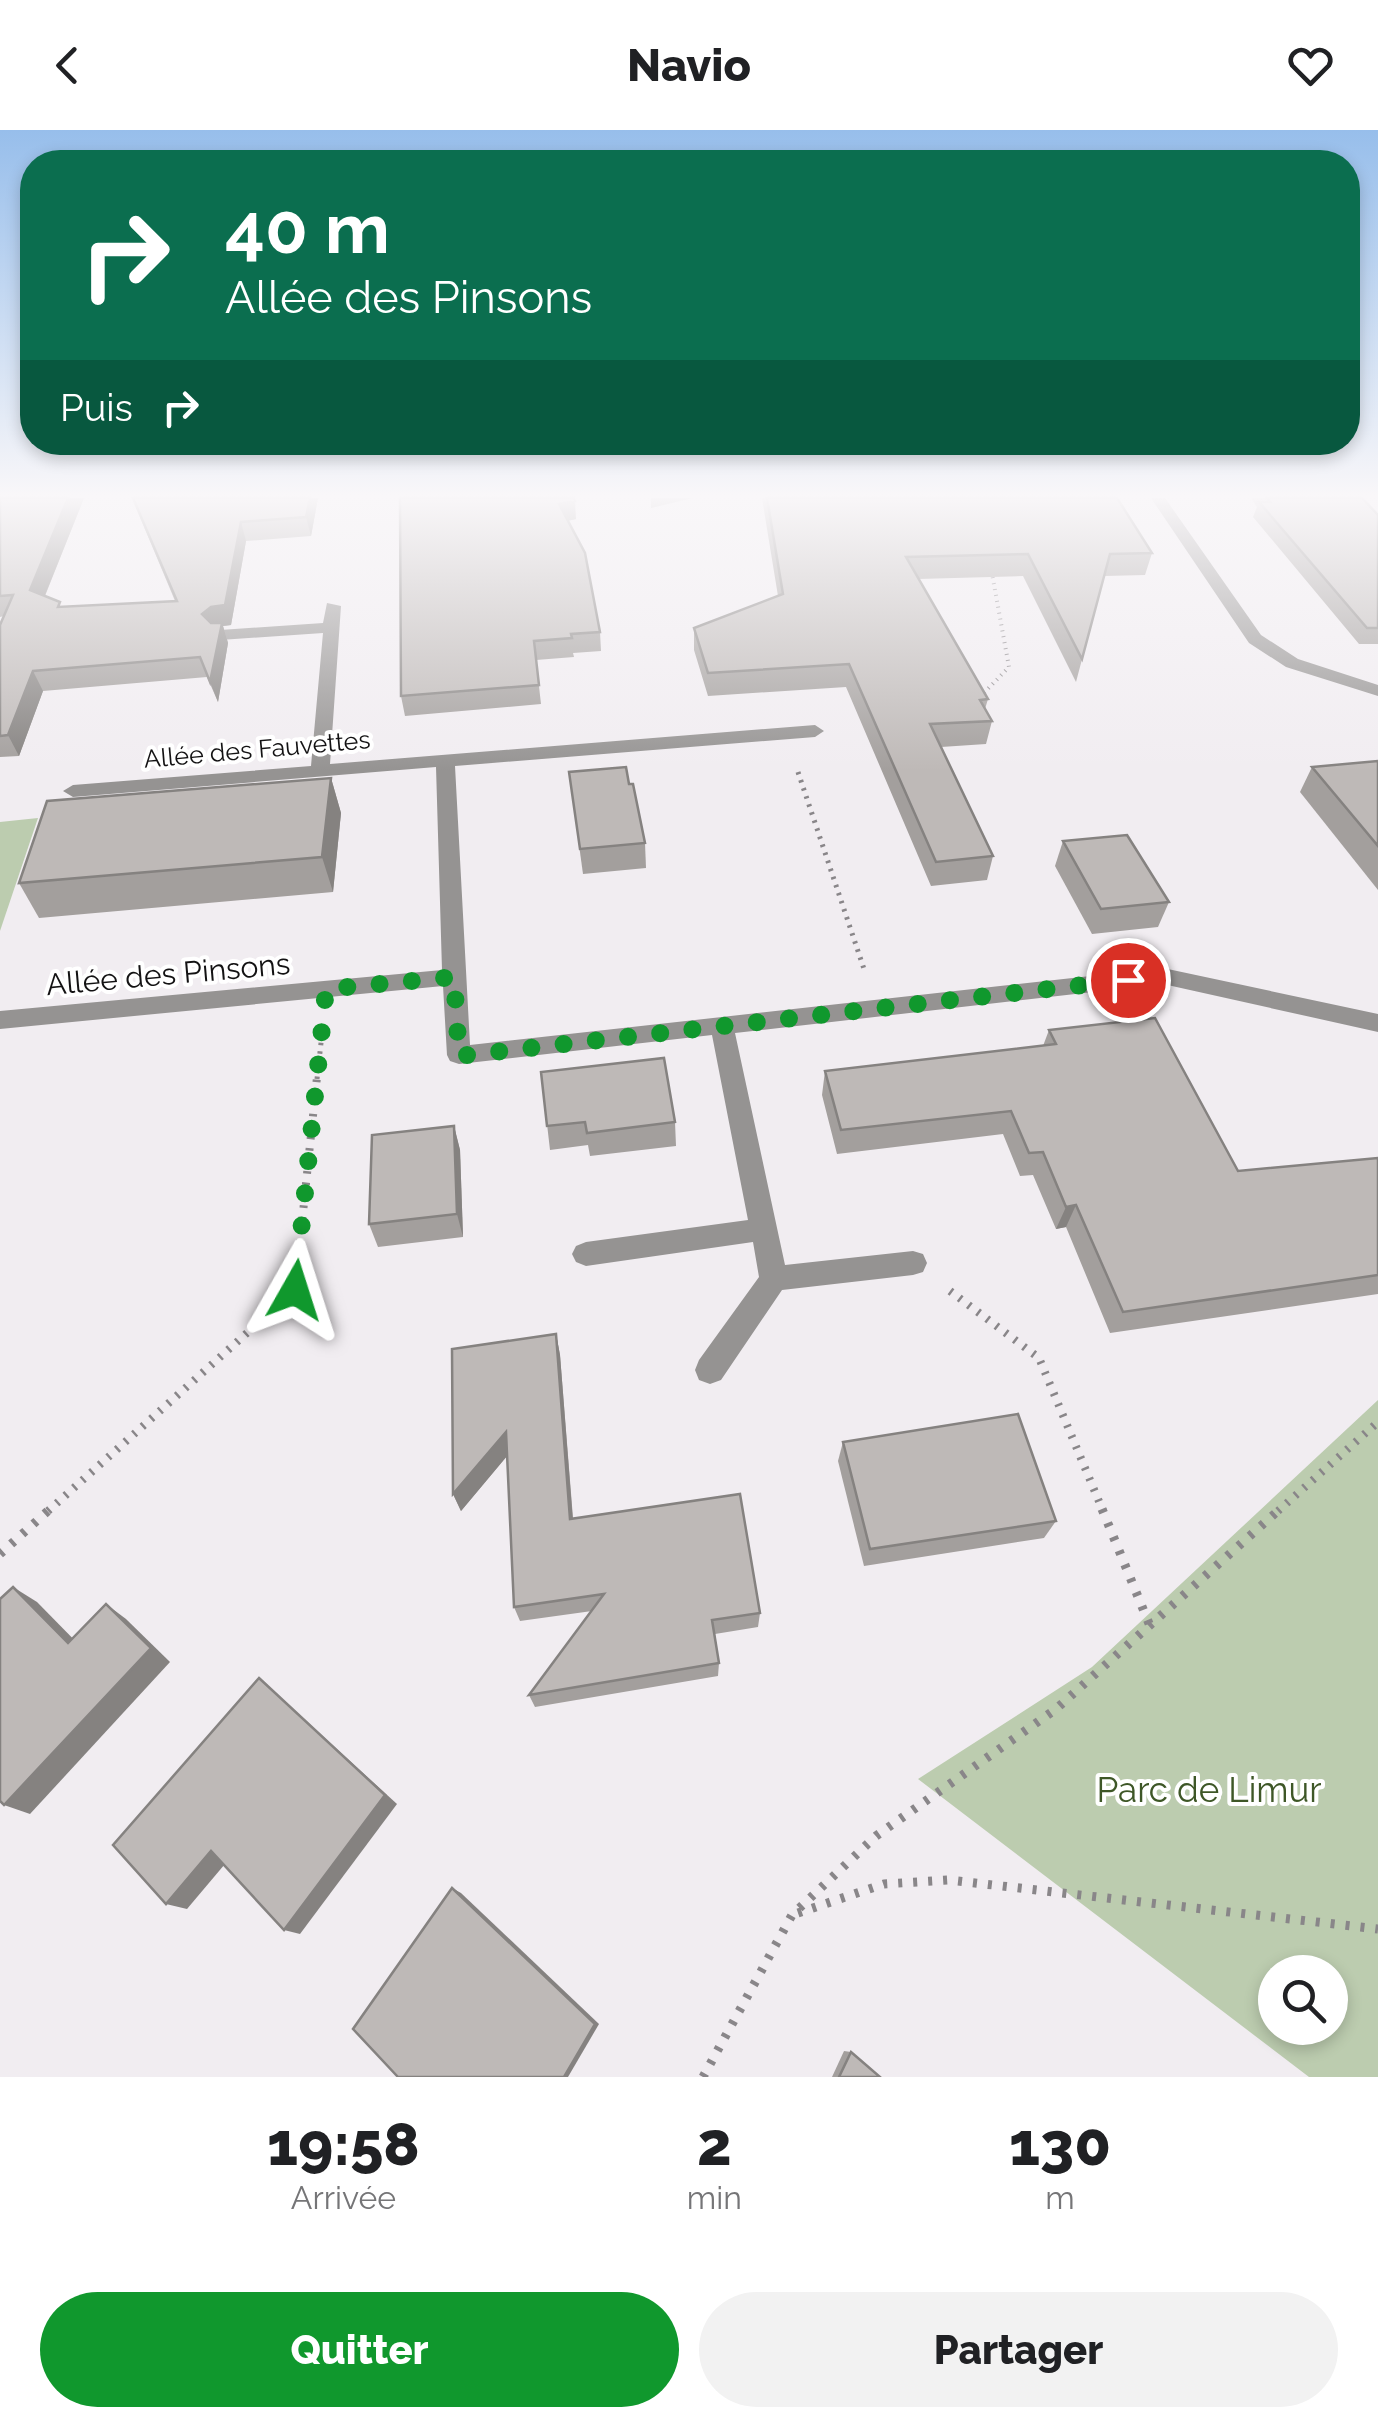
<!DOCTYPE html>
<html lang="fr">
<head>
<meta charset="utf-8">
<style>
  body { margin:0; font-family:Raleway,sans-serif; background:#f2f2f2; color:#202124; height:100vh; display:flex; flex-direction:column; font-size:38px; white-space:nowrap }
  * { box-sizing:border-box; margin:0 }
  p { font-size:32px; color:#757577 }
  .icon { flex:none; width:55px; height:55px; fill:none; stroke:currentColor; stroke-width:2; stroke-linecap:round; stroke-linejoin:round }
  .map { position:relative; height:1947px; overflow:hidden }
  .panel { display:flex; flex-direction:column; background:#fff; flex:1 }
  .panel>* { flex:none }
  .banner { position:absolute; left:20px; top:20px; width:1340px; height:305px; border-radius:40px; box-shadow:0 5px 15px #0003; background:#0b6e4f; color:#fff; overflow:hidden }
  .fabs { position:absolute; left:1258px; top:1825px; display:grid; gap:20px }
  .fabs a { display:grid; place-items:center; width:90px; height:90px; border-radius:50%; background:#fff; box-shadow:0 5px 15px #0003; font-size:50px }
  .pin { position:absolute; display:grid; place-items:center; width:85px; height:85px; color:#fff; margin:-42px; border:5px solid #fff; border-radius:50%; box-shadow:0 2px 10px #0007 }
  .me { position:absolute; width:110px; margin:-55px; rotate:6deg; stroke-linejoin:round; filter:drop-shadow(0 0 8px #0008) }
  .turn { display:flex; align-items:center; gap:35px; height:210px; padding:0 40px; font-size:45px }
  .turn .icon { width:130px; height:130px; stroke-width:2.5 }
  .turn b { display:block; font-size:70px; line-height:85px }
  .then { display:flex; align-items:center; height:95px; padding:0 40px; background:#0003; gap:20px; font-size:38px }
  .eta { display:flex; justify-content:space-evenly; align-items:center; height:170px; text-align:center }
  .eta b { font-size:60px; font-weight:800; line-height:70px }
  .action { display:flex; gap:20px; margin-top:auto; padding:20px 40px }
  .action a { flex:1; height:115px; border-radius:60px; background:#10982d; color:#fff; font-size:40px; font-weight:800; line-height:115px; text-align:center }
  .action a+a { background:#f2f2f2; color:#202124 }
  header { display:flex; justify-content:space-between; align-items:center; height:130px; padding:0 40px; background:#fff; font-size:45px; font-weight:800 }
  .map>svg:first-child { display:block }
  .green { fill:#bcccaf; fill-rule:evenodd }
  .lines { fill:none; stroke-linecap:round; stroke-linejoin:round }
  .path-far3 { stroke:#898689; stroke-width:4; stroke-dasharray:1 5; stroke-linecap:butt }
  .path-far2 { stroke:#898689; stroke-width:5; stroke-dasharray:2.5 6; stroke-linecap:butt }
  .path-far1 { stroke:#898689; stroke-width:8; stroke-dasharray:2.5 9; stroke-linecap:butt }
  .path { stroke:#898689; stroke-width:9; stroke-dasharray:4 11; stroke-linecap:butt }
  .minor { fill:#959392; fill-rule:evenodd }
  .wall { fill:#a39f9d }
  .shaded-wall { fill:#858280 }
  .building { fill:#beb9b7; stroke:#858280; stroke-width:2.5 }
  .route { stroke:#10982d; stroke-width:18; stroke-dasharray:0 32.4 }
  .labels { text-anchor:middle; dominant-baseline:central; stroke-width:8; stroke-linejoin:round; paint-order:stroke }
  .far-street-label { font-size:25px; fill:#131213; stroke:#fff }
  .street-label { font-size:30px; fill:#131213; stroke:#fff }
  .near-park-label { font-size:35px; fill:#3e5727; stroke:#fff }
</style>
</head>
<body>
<header><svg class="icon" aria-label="back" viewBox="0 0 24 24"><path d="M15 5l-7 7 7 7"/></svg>Navio<svg class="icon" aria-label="heart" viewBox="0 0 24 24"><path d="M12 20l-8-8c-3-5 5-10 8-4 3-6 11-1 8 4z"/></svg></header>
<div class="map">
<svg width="1378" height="1947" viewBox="0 0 1378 1947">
  <rect width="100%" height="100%" fill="#f1edf1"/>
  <g class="green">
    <polygon points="38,688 0,801 0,692"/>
    <path d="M1378,1270V1947H1309L918,1649L1092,1537ZM1275,1842H1330V1898H1275Z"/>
  </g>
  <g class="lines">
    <polyline class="path-far3" points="980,567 1009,537 991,438"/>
    <g class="path-far2">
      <polyline points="798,642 864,839"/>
      <polyline points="317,949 322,904"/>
    </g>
    <g class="path-far1">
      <polyline points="950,1161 1039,1228 1103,1381"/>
      <polyline points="48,1381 295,1160 317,947"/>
      <polyline points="1278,1381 1378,1292"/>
    </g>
    <g class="path">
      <polyline points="1102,1379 1150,1496"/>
      <polyline points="0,1424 50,1379"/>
      <polyline points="798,1783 884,1754 949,1750 1378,1799"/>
      <polyline points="703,1947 792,1785 876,1706 1056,1579 1280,1379"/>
    </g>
    <g class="minor">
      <polygon points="1151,368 1165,368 1261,505 1298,529 1378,555 1378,566 1286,537 1249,513"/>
      <polygon points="327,473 341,476 330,634 815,595 824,601 815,607 455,636 470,915 1163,838 1378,884 1378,902 1163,854 735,903 785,1135 913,1121 923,1124 927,1133 923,1142 913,1145 782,1160 721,1250 710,1254 699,1250 695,1240 699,1230 759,1147 753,1112 586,1136 576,1132 572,1124 576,1116 586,1112 748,1090 712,905 459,934 450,931 447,925 443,856 0,899 0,881 442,840 436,637 73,667 63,661 73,655 311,636 323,503 220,510 212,505 220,500 323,493"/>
    </g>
  </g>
  <g class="wall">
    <polygon points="0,368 84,368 45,466 62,477 175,471 132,368 318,368 311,406 246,411 231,495 223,496 228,513 218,572 207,547 43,561 19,626 0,627 0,495 4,486 0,487"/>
    <polygon points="400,368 576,389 568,391 600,502 601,521 573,523 574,527 536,530 541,574 405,586 401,566"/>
    <polygon points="762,368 1117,368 1152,423 1145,445 1104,446 1076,552 1023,446 918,449 988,569 985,579 992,591 986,614 941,617 993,726 987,750 931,756 846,557 708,566 694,520 694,498 778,466"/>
    <polygon points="1251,368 1362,368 1378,385 1378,514 1359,514 1253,387 1257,377"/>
    <polygon points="1378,631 1378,760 1300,662 1312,637"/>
    <polygon points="569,642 629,654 645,713 646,738 583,744"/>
    <polygon points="331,648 341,683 333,762 39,788 19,753"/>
    <polygon points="1063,711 1169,772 1158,797 1092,804 1055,736"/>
    <polygon points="1049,900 1238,1041 1378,1028 1378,1164 1110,1203 1066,1097 1056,1099 1033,1045 1020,1046 1003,1004 837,1024 822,965 825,941 1043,916"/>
    <polygon points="541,942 675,992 676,1016 590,1026 588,1015 550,1020"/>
    <polygon points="454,996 460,1020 463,1107 378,1117 369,1094"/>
    <polygon points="556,1204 560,1225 573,1388 760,1483 758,1497 715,1504 719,1533 718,1546 535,1577 529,1565 592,1481 520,1491 514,1477 507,1326 461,1381 453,1364"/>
    <polygon points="843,1312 1056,1391 1044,1408 864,1436 838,1331"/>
    <polygon points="844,1921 851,1922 880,1947 832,1947"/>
  </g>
  <g class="shaded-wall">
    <polygon points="68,368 84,368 39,480 30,460"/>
    <polygon points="310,368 318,368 311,406 306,387"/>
    <polygon points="651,368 693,368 651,378"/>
    <polygon points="575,371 576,389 560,392 559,374"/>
    <polygon points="241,392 246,411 231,495 223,496 228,513 218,572 210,552 208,504 202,484"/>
    <polygon points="33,541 43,561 19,626 8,605"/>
    <polygon points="331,648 341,683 333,762 322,727"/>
    <polygon points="454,996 460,1020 463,1107 457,1084"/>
    <polygon points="1076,1075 1066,1097 1056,1099 1066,1077"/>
    <polygon points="556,1204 560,1225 574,1405 570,1389"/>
    <polygon points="506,1302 512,1320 461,1381 453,1364"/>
    <polygon points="13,1457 37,1472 90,1526 68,1513"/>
    <polygon points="106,1474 126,1489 170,1532 30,1684 4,1675"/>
    <polygon points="259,1548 397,1674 300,1804 284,1800"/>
    <polygon points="211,1721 230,1728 187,1779 166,1774"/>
    <polygon points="452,1758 461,1763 599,1894 568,1947 564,1947"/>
  </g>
  <g class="building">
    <polygon points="0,368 68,368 30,460 60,472 58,477 177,471 133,368 310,368 306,387 241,392 225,475 211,477 202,484 211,493 222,493 210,552 200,527 33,541 8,605 0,606 0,495 13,465 0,466"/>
    <polygon points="400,368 574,368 575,371 559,374 585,423 600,502 571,504 572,508 534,511 539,555 401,566"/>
    <polygon points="767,368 1117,368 1152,423 1110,424 1082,529 1028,424 906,427 988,569 980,570 992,591 930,594 993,726 936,732 849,534 708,543 694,498 783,464"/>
    <polygon points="1267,368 1362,368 1378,385 1378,498 1367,498 1259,372 1270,372"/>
    <polygon points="1378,631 1378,716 1312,637"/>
    <polygon points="626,637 629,654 633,654 645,713 580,719 569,642"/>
    <polygon points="331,648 322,727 19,753 47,671"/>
    <polygon points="1127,705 1169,772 1101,779 1063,711"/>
    <polygon points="1155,888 1238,1041 1378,1028 1378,1145 1123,1182 1076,1075 1066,1077 1043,1022 1029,1023 1011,981 841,1000 825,941 1056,914 1049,900"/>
    <polygon points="664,928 675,992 587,1003 585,992 547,996 541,942"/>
    <polygon points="454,996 457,1084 369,1094 372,1005"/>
    <polygon points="556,1204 570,1389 740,1364 760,1483 712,1490 719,1533 529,1565 604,1464 514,1477 506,1302 453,1364 452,1219"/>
    <polygon points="1018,1284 1056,1391 870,1419 843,1312"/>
    <polygon points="13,1457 68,1513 106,1474 151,1518 4,1675 0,1671 0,1469"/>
    <polygon points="259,1548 385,1665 284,1800 211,1721 166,1774 113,1715"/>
    <polygon points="452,1758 595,1894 564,1947 398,1947 353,1899"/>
    <polygon points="851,1922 880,1947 839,1947"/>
  </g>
  <linearGradient id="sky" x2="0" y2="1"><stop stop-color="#97beeb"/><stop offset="0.57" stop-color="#f9f7f9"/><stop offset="1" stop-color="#f9f7f9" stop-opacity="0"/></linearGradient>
  <rect width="1378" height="641" fill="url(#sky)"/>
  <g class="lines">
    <polyline class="route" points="295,1160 326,859 454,847 459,926 1128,850"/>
  </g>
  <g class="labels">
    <g class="far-street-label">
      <text transform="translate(257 619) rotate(-5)">Allée des Fauvettes</text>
    </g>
    <g class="street-label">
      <text transform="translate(168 844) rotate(-5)">Allée des Pinsons</text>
    </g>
    <g class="near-park-label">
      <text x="1209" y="1659">Parc de Limur</text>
    </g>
  </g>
</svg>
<div class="fabs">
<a><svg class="icon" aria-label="search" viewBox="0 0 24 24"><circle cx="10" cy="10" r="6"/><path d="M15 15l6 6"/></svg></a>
</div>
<div class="pin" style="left:1128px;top:850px;background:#d93025"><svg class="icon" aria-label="arrive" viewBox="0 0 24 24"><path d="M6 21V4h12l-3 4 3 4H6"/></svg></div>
<svg class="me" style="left:295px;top:1160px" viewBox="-20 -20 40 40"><path d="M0-17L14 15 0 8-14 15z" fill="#10982d" stroke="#fff" stroke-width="4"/></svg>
<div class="banner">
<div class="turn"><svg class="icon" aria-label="right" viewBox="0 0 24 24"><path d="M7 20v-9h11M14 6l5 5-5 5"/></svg><div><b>40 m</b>Allée des Pinsons</div></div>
<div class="then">Puis<svg class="icon" aria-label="right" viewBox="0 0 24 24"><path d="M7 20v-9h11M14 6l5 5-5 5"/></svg></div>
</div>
</div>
<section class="panel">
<div class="eta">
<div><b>19:58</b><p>Arrivée</p></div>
<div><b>2</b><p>min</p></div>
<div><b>130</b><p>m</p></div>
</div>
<div class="action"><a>Quitter</a><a>Partager</a></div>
</section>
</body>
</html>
